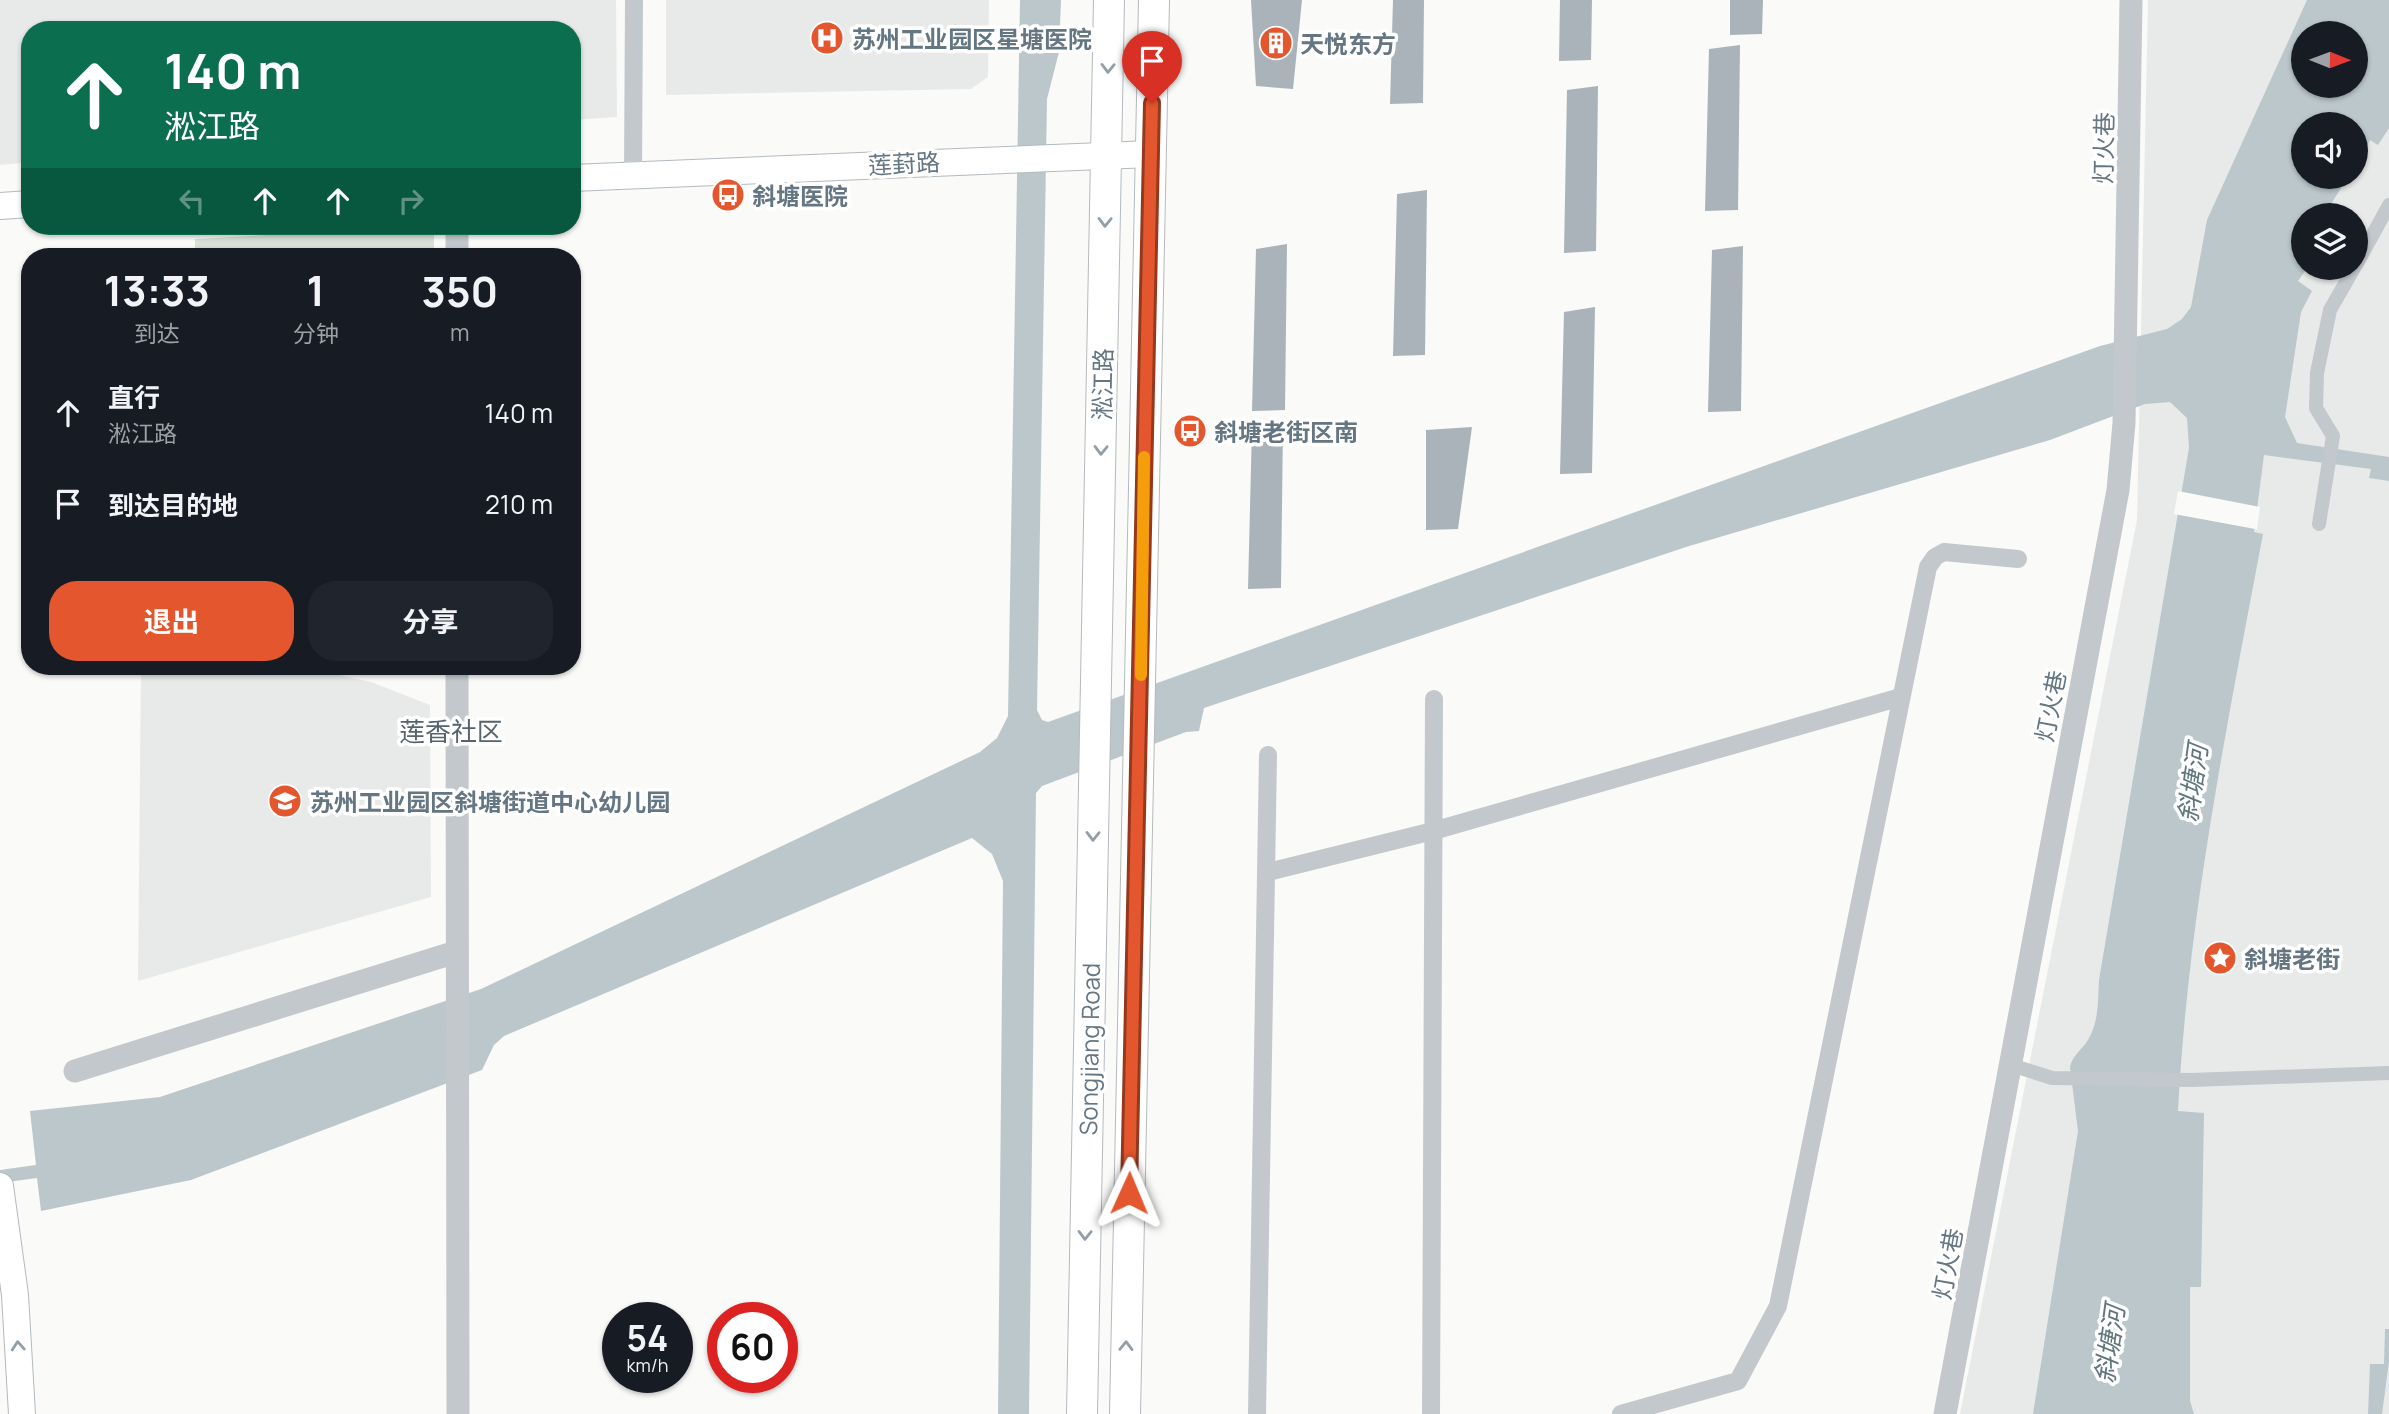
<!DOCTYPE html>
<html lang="zh">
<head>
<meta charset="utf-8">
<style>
  body { margin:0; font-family:Manrope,"Noto Sans SC",sans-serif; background:#20242c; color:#f1f3f6; height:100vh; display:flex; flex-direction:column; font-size:26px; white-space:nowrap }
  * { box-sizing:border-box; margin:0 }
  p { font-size:23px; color:#9ea1a6 }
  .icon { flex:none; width:38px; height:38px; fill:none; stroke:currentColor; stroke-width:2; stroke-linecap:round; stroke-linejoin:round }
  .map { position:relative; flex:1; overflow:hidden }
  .details { position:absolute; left:21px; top:248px; width:560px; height:427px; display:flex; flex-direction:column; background:#171b24; border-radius:28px; box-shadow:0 2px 5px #0004 }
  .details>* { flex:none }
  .guide { position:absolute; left:21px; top:21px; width:560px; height:214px; border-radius:28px; box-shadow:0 2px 5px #0004; background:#0b6e4f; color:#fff; overflow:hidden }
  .needle { width:46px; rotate:91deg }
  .controls { position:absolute; left:2291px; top:21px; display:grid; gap:14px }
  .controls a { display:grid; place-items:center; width:77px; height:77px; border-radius:50%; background:#171b24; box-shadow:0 2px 5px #0004; font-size:35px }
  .speed { position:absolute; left:602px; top:1302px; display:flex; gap:14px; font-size:35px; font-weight:700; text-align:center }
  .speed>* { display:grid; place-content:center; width:91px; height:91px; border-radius:50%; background:#171b24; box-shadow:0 2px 5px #0004; line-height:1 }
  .speed small { font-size:18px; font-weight:400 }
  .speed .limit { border:10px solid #d22; background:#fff; color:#111 }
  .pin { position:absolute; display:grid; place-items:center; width:60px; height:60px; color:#fff; margin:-72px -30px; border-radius:50% 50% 50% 0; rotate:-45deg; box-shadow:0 0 7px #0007 }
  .pin .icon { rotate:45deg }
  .me { position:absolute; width:77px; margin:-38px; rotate:1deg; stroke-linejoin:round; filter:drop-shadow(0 0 5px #0008) }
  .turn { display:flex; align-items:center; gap:24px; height:147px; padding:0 28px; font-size:32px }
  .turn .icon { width:91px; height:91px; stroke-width:2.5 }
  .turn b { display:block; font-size:49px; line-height:60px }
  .lanes { display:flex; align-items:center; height:66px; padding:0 28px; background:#0003; justify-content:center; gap:35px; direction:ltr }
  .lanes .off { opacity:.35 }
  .eta { display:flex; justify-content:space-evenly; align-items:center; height:119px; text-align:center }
  .eta b { font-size:42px; font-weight:700; line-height:49px }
  .button { display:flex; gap:14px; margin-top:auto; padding:14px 28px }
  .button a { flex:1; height:80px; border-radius:28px; background:#e4572e; color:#fff; font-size:28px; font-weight:700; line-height:80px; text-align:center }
  .button a+a { background:#20242c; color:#f1f3f6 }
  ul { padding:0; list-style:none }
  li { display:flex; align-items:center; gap:21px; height:91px; padding:0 28px }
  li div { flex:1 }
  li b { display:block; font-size:26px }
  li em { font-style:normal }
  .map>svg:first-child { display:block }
  .built { fill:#e8e9e9; fill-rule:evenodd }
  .green { fill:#dadfd7 }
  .water { fill:#bbc7cb; fill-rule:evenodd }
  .pier { fill:#fafaf8 }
  .building { fill:#aab3b9 }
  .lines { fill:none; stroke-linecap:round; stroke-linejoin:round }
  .secondary-casing { stroke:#b3babf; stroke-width:28 }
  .primary-casing { stroke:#b5babe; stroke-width:32 }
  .pedestrian { stroke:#c3c8cc; stroke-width:14 }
  .minor { stroke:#c3c8cc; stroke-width:18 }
  .tertiary { stroke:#c3c8cc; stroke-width:23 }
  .secondary { stroke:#fff; stroke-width:26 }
  .primary { stroke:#fff; stroke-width:30 }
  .oneway { stroke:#939fa8 }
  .route-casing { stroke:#94391e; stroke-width:18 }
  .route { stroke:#e4572e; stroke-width:12 }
  .slow { stroke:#f59e0b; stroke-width:12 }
  .labels { text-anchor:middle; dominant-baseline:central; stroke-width:7; stroke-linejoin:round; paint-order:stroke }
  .poi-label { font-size:24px; font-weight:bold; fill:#657683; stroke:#fff; text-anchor:start }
  .street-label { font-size:24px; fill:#657683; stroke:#fff }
  .neighbourhood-label { font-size:26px; fill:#57646e; stroke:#fff }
  .water-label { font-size:26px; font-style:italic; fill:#60757c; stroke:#fff }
</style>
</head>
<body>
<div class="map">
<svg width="2389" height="1414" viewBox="0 0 2389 1414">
  <rect width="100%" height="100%" fill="#fafaf8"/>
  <g class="built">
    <polygon points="0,0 616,0 617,117 572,120 572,30 30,30 30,162 0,165"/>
    <polygon points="666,0 989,0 988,77 971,89 666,95"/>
    <path d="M2148,0H2389V1414H1960L2137,520ZM2303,33H2356V86H2303ZM2303,124H2356V177H2303ZM2303,215H2356V268H2303Z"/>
    <polygon points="193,667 286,667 315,670 371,682 430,705 431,897 138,981 141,671"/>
  </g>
  <polygon class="green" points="434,226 434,257 195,257 195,239"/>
  <g class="water">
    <path d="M1020,0H1061L1059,52L1047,99L1037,710L1042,720L1048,722L2100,346L2167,329L2182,319L2191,307L2207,220L2307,0H2389V128L2378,145L2370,140L2356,164V124H2303V177H2348L2324,215H2303V268H2307L2298,281L2312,291L2301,312L2285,417L2297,443L2389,457V481L2369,478L2371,469L2264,455L2254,532L2263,534C2227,725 2188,917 2178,1111L2204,1113L2201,1287H2190V1401L2194,1414H2033L2078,1131L2070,1067C2073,1054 2082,1050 2088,1040C2099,1022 2098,1000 2099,980L2189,448L2187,418L2170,402L2145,404L2050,440L1686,547L1204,708L1199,731L1186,732L1042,786L1036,793L1029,1414H998L1003,881L992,854L972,838L504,1036L494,1045L482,1070L191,1180L41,1211L37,1178L0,1183V1170L36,1165L30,1111L160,1097L481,989L980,752L997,738L1008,716ZM2303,33H2356V86H2303Z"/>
    <polygon points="2385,1329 2389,1329 2389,1361 2382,1414 2368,1414 2370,1364 2384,1364"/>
  </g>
  <polygon class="pier" points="2178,491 2260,507 2257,529 2266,531 2174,514"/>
  <g class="building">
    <polygon points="1251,0 1302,0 1293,89 1256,86"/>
    <polygon points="1393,0 1424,0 1423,103 1390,104"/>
    <polygon points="1560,0 1592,0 1591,60 1559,61"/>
    <polygon points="1730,0 1763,0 1762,34 1730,35"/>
    <polygon points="1740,45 1738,210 1705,211 1709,49"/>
    <polygon points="1598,86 1596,251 1564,253 1567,90"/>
    <polygon points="1427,190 1425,355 1393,356 1397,194"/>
    <polygon points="1287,244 1285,410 1252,411 1256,249"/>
    <polygon points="1743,246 1741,411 1708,412 1712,250"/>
    <polygon points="1595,307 1592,473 1560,474 1564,312"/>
    <polygon points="1283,422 1281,588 1248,589 1252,427"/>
    <polygon points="1472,427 1458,529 1426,530 1426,430"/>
  </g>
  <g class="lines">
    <defs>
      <g id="secondary">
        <polyline points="572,178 1151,154"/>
        <polyline points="0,206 30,204"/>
        <polyline points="0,1186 15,1295 22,1414"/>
      </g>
      <g id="primary">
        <polyline points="1082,1414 1109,0"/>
        <polyline points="1125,1414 1154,0"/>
      </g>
    </defs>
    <use href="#secondary" class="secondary-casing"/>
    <use href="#primary" class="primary-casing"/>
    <g class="pedestrian">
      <polyline points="2356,265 2389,205"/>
      <polyline points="2319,524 2333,436 2316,408 2317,373 2330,310 2354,268"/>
      <polyline points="2008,1064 2052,1078 2191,1080 2389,1073"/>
    </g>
    <g class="minor">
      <polyline points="633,175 634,0"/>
      <polyline points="1268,872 1433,831 1901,697"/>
      <polyline points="1257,1414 1268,755"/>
      <polyline points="1431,1414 1434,699"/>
      <polyline points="1621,1414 1738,1381 1778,1306 1928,567 1935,557 1944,552 2018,559"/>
    </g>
    <g class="tertiary">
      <polyline points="457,257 457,226"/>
      <polyline points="457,667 458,1414"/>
      <polyline points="75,1071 456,952"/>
      <polyline points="1945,1414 2118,490 2124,423 2131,0"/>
    </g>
    <use href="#secondary" class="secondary"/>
    <use href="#primary" class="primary"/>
  </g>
  <defs><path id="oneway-chevron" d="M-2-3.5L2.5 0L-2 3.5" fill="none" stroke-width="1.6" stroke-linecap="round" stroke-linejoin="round" transform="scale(1.75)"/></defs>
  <g class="oneway">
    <use href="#oneway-chevron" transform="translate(1108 68) rotate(91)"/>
    <use href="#oneway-chevron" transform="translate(1105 222) rotate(91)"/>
    <use href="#oneway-chevron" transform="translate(1101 450) rotate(91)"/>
    <use href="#oneway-chevron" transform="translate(1093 836) rotate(91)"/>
    <use href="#oneway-chevron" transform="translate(1085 1235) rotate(91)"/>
    <use href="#oneway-chevron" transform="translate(18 1346) rotate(-94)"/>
    <use href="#oneway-chevron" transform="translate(1126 1346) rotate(-89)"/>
  </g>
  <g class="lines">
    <defs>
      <polyline id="route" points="1129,1193 1152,103"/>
    </defs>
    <use href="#route" class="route-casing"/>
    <use href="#route" class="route"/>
    <polyline class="slow" points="1141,675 1144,457"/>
  </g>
  <defs>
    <symbol id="hospital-disc" viewBox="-11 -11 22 22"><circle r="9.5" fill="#e4572e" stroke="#fff"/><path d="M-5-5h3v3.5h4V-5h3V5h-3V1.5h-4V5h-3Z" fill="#fff"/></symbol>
    <symbol id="building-disc" viewBox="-11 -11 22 22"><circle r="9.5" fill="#e4572e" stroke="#fff"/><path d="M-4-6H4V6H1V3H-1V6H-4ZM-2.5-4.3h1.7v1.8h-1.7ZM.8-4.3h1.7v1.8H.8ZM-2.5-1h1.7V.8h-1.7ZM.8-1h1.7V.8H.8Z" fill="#fff"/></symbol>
    <symbol id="bus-disc" viewBox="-11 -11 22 22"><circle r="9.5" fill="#e4572e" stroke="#fff"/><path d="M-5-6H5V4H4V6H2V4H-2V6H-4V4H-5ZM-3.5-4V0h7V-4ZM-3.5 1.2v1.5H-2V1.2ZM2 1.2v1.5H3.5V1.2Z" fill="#fff"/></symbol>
    <symbol id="school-disc" viewBox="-11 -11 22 22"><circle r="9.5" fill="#e4572e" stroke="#fff"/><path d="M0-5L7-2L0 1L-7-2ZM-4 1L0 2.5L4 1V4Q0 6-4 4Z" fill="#fff"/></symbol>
    <symbol id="sight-disc" viewBox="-11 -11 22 22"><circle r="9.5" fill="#e4572e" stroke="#fff"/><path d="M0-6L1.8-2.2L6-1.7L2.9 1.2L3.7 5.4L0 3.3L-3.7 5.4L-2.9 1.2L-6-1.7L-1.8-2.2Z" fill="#fff"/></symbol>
  </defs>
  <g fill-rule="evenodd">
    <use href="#hospital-disc" x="808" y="19" width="38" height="38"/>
    <use href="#building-disc" x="1257" y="24" width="38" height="38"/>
    <use href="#bus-disc" x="709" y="176" width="38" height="38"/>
    <use href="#bus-disc" x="1171" y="412" width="38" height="38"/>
    <use href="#school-disc" x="266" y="782" width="38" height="38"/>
    <use href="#sight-disc" x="2201" y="939" width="38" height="38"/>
  </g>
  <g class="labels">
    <g class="poi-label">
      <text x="852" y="38">苏州工业园区星塘医院</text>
      <text x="1300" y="43">天悦东方</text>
      <text x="752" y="195">斜塘医院</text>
      <text x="1214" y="431">斜塘老街区南</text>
      <text x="310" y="801">苏州工业园区斜塘街道中心幼儿园</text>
      <text x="2244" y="958">斜塘老街</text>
    </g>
    <g class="street-label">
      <text transform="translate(2103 148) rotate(-89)">灯火巷</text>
      <text transform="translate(904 163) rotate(-3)">莲葑路</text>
      <text transform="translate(1102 384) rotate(-89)">淞江路</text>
      <text transform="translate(2050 706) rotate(-79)">灯火巷</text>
      <text transform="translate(1089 1049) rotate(-89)">Songjiang Road</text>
      <text transform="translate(1947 1264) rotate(-80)">灯火巷</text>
    </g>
    <g class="neighbourhood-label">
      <text x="451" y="731">莲香社区</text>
    </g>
    <g class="water-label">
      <text transform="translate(2192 783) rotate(-82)">斜塘河</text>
      <text transform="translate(2109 1344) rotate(-82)">斜塘河</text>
    </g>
  </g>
</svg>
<div class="controls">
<a><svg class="needle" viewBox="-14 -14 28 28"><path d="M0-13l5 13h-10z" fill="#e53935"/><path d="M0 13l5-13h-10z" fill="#9ea1a6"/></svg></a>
<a><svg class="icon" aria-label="sound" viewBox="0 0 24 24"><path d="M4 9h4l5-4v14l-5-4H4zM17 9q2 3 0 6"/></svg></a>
<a><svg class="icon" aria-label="layers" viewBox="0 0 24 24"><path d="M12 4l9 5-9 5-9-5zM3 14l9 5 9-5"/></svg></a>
</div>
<div class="speed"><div>54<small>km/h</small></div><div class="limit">60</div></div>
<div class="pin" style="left:1152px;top:103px;background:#d93025"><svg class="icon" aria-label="arrive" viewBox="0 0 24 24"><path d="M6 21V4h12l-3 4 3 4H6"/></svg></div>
<svg class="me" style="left:1129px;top:1193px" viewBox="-20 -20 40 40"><path d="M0-17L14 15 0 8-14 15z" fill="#e4572e" stroke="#fff" stroke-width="4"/></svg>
<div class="guide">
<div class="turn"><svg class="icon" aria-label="ahead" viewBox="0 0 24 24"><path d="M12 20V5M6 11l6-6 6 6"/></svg><div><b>140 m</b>淞江路</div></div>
<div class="lanes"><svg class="icon off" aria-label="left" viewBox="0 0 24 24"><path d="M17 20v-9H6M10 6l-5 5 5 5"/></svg><svg class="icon" aria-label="ahead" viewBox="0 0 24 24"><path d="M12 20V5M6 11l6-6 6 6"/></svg><svg class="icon" aria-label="ahead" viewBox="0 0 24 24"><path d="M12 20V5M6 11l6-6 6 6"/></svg><svg class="icon off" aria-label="right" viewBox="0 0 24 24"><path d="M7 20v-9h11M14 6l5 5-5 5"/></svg></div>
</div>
<section class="details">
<div class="eta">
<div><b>13:33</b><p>到达</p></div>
<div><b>1</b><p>分钟</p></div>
<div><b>350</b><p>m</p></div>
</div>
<ul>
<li><svg class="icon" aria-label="ahead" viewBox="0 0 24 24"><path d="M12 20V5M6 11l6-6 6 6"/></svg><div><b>直行</b><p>淞江路</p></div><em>140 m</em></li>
<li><svg class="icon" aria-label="arrive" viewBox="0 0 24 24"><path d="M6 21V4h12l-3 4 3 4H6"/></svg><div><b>到达目的地</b></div><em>210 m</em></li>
</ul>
<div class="button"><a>退出</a><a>分享</a></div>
</section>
</div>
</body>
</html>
